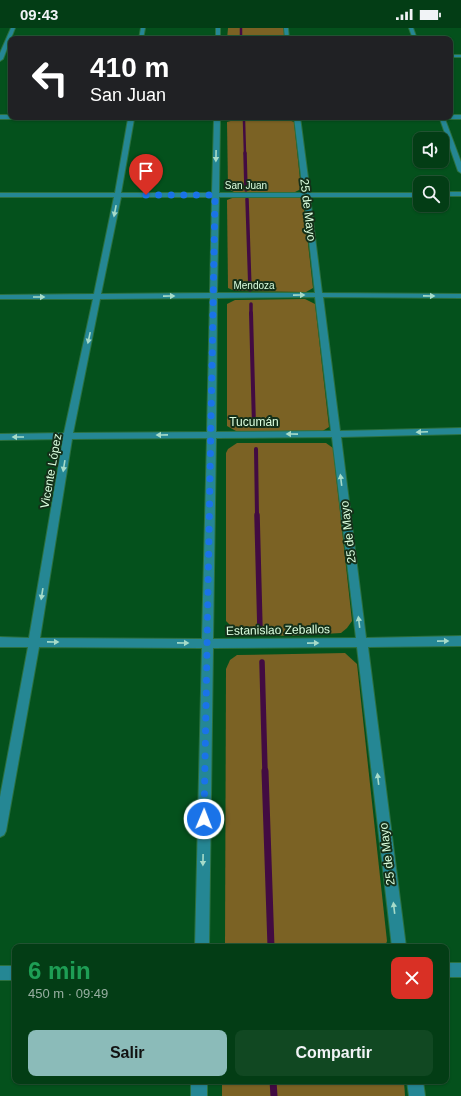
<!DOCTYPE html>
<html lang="es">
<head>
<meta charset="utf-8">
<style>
  body { margin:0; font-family:Arial,sans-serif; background:#114822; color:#f1f3f6; height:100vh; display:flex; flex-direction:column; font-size:15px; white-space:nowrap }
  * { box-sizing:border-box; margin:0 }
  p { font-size:13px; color:#97aea0 }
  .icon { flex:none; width:22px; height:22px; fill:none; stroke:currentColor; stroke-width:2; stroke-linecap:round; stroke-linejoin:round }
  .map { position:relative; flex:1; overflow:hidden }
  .details { position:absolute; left:12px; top:916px; width:437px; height:140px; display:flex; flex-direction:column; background:#033d15; border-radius:8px; box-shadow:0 1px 3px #0004,0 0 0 1px #245634 }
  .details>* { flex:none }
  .hud { position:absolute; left:8px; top:8px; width:445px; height:84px; border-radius:8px; box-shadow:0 1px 3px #0004,0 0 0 1px #245634; background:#202124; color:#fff; overflow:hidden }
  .tools { position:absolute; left:413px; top:104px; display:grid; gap:8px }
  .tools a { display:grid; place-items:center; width:36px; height:36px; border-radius:8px; background:#033d15; box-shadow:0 1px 3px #0004,0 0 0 1px #245634; font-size:20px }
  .pin { position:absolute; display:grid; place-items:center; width:34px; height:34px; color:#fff; margin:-41px -17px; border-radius:50% 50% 50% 0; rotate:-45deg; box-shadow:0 0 4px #0007 }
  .pin .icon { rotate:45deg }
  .me { position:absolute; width:44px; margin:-22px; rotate:1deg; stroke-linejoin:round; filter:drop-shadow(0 0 3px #0008) }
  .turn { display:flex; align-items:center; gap:14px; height:84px; padding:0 16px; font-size:18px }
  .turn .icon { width:52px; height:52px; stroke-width:2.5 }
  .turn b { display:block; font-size:28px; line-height:34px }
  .round { display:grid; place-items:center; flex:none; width:42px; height:42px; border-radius:8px; background:#114822 }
  .headline { display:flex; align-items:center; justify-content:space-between; height:68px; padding:0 16px }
  h1 { font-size:24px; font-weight:700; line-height:30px; color:#1e9e55 }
  .cta { display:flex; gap:8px; margin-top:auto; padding:8px 16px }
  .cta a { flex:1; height:46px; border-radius:8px; background:#8bbbb9; color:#111; font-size:16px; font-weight:700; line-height:46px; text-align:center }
  .cta a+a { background:#114822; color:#f1f3f6 }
  .status { display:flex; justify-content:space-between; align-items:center; height:28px; padding:0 20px; background:#033d15; direction:ltr }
  .status svg { height:11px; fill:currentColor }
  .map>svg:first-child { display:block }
  .green { fill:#7b6224 }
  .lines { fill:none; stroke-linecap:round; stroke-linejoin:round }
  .stream-far4 { stroke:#420b42; stroke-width:2.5 }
  .stream-far3 { stroke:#420b42; stroke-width:3.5 }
  .stream-far2 { stroke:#420b42; stroke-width:4 }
  .stream-far1 { stroke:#420b42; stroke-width:5.5 }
  .stream { stroke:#420b42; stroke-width:7 }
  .minor-casing { stroke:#2b703f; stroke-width:2 }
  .minor { fill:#258794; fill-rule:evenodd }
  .oneway { fill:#a6dbc9 }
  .route { stroke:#1a73e8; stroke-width:7; stroke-dasharray:0 12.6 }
  .labels { text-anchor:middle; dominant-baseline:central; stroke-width:4; stroke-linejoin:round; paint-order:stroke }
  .far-street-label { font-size:10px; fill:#ddffe0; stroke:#143019 }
  .street-label { font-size:12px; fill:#ddffe0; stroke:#143019 }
</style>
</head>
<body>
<div class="status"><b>09:43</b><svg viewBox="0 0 49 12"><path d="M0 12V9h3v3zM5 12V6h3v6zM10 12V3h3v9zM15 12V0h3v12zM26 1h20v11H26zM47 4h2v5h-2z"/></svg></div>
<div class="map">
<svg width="461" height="1068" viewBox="0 0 461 1068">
  <rect width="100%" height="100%" fill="#04511c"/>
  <g class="green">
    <polygon points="228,0 284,0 285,11 227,11"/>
    <polygon points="286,91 294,94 301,161 295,164 234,164 228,161 227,94 234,92"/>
    <polygon points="294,168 303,171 313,260 306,264 235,263 228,260 227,172 235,169"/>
    <polygon points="305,271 315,276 329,399 321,404 236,403 227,398 227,276 235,272"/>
    <polygon points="237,415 326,415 333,420 352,593 347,600 341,605 288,608 238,605 226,593 226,425 228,421"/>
    <polygon points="345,625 357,636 387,913 385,919 225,919 226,641 230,632 237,627"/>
    <polygon points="222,1053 404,1053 405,1068 222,1068"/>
  </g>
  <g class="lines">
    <g class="stream-far4">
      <polyline points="241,0 241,11"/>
      <polyline points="244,93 245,126"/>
    </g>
    <g class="stream-far3">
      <polyline points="245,125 246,162"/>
      <polyline points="247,171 250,262"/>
      <polyline points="251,276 251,286"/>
    </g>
    <g class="stream-far2">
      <polyline points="251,285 254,398"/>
      <polyline points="256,421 257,488"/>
    </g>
    <g class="stream-far1">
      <polyline points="257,487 260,602"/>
      <polyline points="262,634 265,744"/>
    </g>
    <g class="stream">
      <polyline points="265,743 271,919"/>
      <polyline points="273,1053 274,1068"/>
    </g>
    <defs>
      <g id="minor">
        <polygon points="11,0 15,0 3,31 0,33 0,25"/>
        <polygon points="141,0 145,0 143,11 139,11"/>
        <rect x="216" y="0" width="4" height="11"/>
        <polygon points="284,0 288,0 289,11 285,11"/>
        <polygon points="409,0 413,0 417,11 413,11"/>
        <rect x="450" y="27" width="11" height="2"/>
        <polygon points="0,87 11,87 11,89 14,89 11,91 0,91"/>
        <polygon points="450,87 461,87 461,91 445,91 461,134 461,145 458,143 440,91 399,91 396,89 450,89"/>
        <path d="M56,89H267L264,91H220L219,165H303L294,89H300L310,165H420V169H310L322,265L461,266V270L323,269L340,403L461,400V406L341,409L366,610L461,608V618L368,619L406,919H392L357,619L213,620L209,919H195L202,620L39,619L6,803L4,807L0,809V769L28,619H0V609L29,610L63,411L0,412V406L64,405L93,271H0V267L94,266L114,169H0V165H115L128,91H59ZM134,91H214L212,165H121ZM121,169H212L210,265L101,266ZM219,169H304L315,265H217ZM315,269L331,403L216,404L217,270ZM210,270L207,404L73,405L100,271ZM332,409L356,610L213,611L216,410ZM207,410L202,611L40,610L72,411Z"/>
        <rect x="442" y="164" width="19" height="4"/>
        <rect x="446" y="935" width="15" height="14"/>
        <rect x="0" y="938" width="15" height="14"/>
        <rect x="191" y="1053" width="16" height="15"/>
        <polygon points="407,1053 423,1053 425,1068 409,1068"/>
      </g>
    </defs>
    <use href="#minor" class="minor-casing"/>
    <use href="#minor" class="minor"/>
  </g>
  <defs><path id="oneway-solid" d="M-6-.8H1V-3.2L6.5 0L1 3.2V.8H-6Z"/></defs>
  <g class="oneway">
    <use href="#oneway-solid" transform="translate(216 128) rotate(91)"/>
    <use href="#oneway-solid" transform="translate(115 183) rotate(101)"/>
    <use href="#oneway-solid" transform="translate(299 267) rotate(-1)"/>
    <use href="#oneway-solid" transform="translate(169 268) rotate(-1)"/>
    <use href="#oneway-solid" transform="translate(429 268) rotate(1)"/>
    <use href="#oneway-solid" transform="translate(39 269)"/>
    <use href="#oneway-solid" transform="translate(89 310) rotate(102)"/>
    <use href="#oneway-solid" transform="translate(422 404) rotate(178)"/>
    <use href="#oneway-solid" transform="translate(292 406) rotate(-179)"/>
    <use href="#oneway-solid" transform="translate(162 407) rotate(179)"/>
    <use href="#oneway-solid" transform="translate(18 409) rotate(180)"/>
    <use href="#oneway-solid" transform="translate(64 438) rotate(99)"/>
    <use href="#oneway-solid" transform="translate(341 452) rotate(-97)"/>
    <use href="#oneway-solid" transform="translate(42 566) rotate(99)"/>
    <use href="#oneway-solid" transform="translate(359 594) rotate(-97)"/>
    <use href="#oneway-solid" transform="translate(443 613) rotate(-1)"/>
    <use href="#oneway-solid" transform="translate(53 614) rotate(1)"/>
    <use href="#oneway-solid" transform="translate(183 615) rotate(1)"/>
    <use href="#oneway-solid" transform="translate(313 615) rotate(-1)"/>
    <use href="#oneway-solid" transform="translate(378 751) rotate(-97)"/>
    <use href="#oneway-solid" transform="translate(203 832) rotate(91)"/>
    <use href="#oneway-solid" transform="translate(394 880) rotate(-97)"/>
  </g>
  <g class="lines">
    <polyline class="route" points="146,167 215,167 204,791"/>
  </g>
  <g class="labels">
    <g class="far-street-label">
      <text x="246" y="157">San Juan</text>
      <text x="254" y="257">Mendoza</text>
    </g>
    <g class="street-label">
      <text transform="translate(308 182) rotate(83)">25 de Mayo</text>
      <text x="254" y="394">Tucumán</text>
      <text transform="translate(51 443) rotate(-80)">Vicente López</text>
      <text transform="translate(348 504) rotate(-97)">25 de Mayo</text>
      <text transform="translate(278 602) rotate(-1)">Estanislao Zeballos</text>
      <text transform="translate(387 826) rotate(-97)">25 de Mayo</text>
    </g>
  </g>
</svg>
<div class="tools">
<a><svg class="icon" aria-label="sound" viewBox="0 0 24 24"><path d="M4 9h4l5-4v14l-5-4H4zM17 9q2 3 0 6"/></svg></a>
<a><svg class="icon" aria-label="search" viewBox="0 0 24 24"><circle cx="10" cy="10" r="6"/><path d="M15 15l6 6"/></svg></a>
</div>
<div class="pin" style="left:146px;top:167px;background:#d93025"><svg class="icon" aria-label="arrive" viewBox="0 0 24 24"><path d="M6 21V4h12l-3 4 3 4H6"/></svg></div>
<svg class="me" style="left:204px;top:791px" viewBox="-20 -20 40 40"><circle r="17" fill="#1a73e8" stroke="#fff" stroke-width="3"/><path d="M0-11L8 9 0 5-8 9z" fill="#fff"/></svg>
<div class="hud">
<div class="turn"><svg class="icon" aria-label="left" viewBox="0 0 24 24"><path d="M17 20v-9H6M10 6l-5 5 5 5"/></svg><div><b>410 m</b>San Juan</div></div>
</div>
<section class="details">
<div class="headline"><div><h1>6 min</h1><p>450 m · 09:49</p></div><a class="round" style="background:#d93025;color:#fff"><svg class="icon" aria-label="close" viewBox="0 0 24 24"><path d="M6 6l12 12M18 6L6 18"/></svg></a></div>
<div class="cta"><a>Salir</a><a>Compartir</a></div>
</section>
</div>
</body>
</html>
